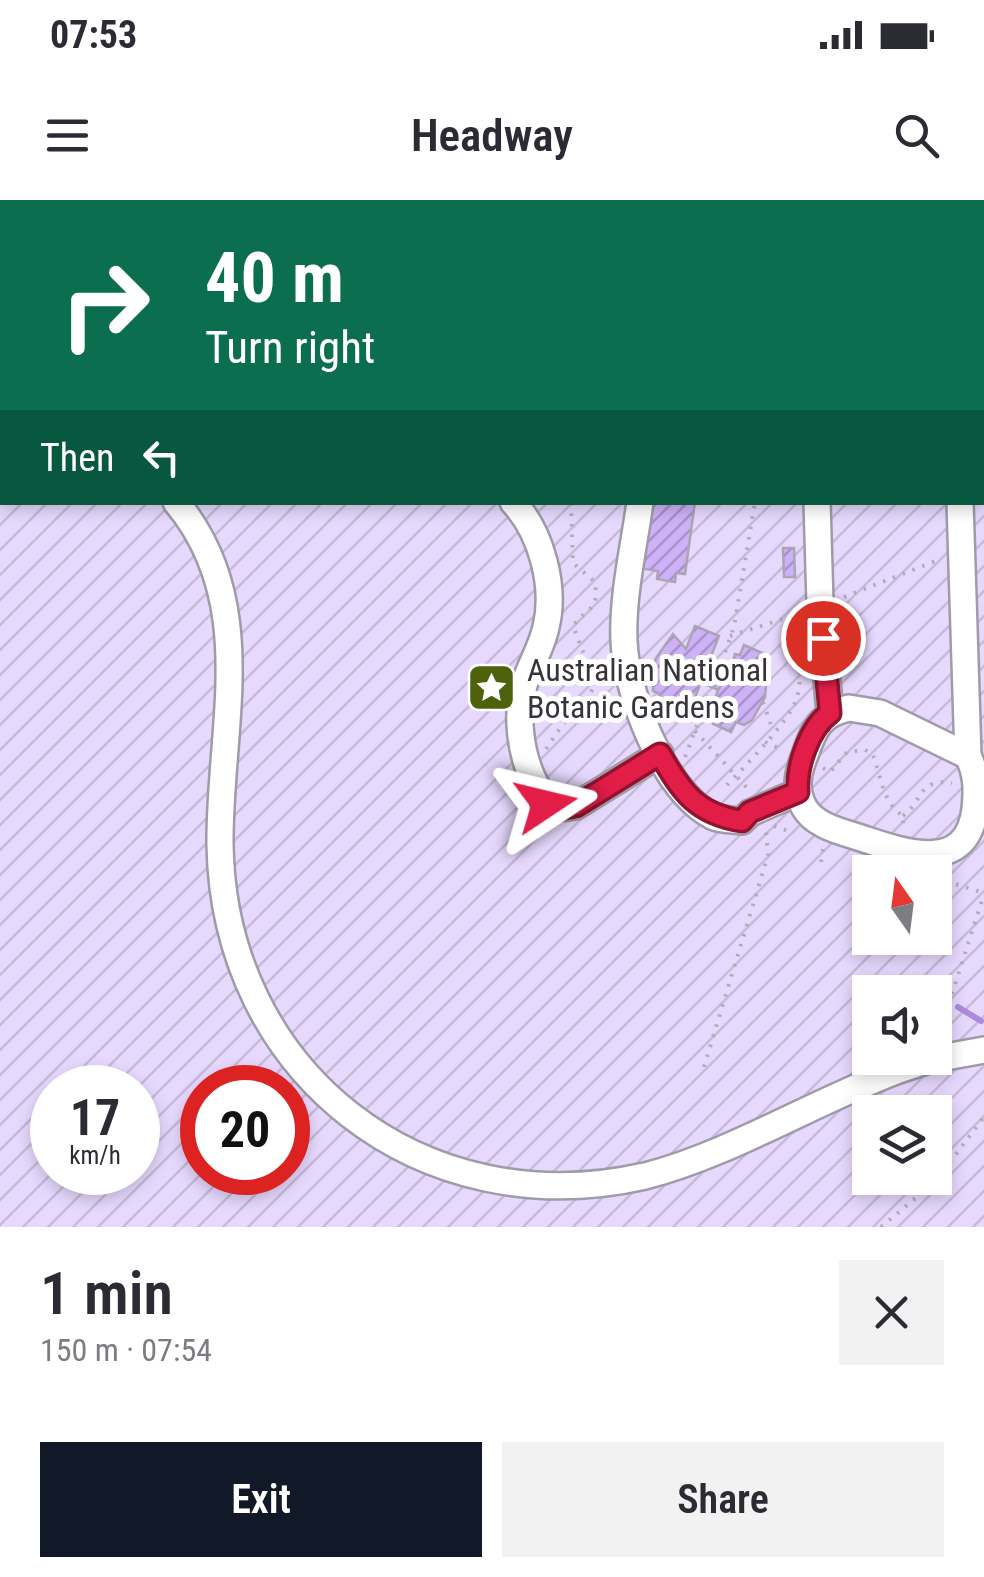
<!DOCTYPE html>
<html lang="en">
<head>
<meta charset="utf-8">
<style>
  body { margin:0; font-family:"Roboto Condensed",sans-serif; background:#f2f2f3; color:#2b2b33; height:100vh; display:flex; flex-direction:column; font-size:38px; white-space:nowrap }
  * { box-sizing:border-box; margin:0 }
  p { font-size:32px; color:#7c7c81 }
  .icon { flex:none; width:55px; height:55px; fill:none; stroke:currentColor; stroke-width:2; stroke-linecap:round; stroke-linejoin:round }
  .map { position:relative; height:1027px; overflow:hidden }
  .drawer { display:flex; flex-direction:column; background:#fff; flex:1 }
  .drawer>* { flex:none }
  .top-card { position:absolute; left:0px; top:0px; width:985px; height:305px; box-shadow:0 5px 15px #0003; background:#0b6e4f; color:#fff; overflow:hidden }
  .needle { width:65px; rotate:346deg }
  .controls { position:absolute; left:852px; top:655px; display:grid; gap:20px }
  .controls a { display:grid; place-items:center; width:100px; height:100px; border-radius:0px; background:#fff; box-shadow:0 5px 15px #0003; font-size:50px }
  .speed { position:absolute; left:30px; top:865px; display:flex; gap:20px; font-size:50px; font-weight:700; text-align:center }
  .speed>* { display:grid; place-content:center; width:130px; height:130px; border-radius:50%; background:#fff; box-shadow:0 5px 15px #0003; line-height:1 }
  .speed small { font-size:25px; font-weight:400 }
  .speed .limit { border:15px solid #d22; background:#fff; color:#111 }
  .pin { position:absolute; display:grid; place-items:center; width:85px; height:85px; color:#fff; margin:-42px; border:5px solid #fff; border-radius:50%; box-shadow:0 2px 10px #0007 }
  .me { position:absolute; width:110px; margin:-55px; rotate:80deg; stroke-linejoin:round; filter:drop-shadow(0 0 8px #0008) }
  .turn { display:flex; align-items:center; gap:35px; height:210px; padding:0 40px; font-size:45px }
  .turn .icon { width:130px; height:130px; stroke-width:2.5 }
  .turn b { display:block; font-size:70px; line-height:85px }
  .then { display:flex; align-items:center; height:95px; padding:0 40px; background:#0003; gap:20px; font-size:38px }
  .round { display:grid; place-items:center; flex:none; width:105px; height:105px; border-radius:0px; background:#f2f2f3 }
  .headline { display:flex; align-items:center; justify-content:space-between; height:170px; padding:0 40px }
  h1 { font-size:60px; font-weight:600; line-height:75px }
  .action { display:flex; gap:20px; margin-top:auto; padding:20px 40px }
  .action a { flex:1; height:115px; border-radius:0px; background:#111827; color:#fff; font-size:40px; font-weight:600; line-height:115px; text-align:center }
  .action a+a { background:#f2f2f3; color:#2b2b33 }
  .status { display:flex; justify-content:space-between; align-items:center; height:70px; padding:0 50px; background:#fff; direction:ltr }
  .status svg { height:28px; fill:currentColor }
  header { display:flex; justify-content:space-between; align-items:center; height:130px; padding:0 40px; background:#fff; font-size:45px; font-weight:600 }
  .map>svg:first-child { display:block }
  .garden { fill:url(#garden-furrows); fill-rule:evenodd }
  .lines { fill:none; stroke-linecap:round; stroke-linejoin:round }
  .stream { stroke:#ad8add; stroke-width:6 }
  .building { fill:url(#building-hatch); stroke:#aba5b3; stroke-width:2.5 }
  .minor-casing { stroke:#a09ba9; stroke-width:30 }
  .path { stroke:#b1adb7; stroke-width:4; stroke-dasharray:2.5 8; stroke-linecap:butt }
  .minor { stroke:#fff; stroke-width:25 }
  .route-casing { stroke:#92132f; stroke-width:25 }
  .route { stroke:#e11d48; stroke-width:18 }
  .labels { text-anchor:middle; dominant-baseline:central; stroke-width:10; stroke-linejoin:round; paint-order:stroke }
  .poi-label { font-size:32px; fill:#36343a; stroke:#fff; text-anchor:start }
</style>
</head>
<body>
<div class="status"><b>07:53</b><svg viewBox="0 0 49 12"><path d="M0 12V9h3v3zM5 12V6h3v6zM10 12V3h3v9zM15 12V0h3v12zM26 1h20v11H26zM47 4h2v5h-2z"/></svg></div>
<header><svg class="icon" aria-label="menu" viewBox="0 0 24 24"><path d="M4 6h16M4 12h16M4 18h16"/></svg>Headway<svg class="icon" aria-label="search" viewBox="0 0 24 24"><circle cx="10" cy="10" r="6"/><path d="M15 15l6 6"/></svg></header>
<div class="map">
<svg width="984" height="1027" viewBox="0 0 984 1027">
  <defs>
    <pattern id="garden-furrows" width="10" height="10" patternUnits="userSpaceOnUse" patternTransform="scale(2.5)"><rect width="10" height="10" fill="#e7d9fe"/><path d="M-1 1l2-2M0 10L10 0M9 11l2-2" fill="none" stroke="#c7bbda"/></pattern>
    <pattern id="building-hatch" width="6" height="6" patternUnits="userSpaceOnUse" patternTransform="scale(2.5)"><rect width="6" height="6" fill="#ceb2f7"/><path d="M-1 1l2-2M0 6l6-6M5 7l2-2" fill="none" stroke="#a892c9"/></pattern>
  </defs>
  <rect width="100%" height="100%" fill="#f5f1fd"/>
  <path class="garden" d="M0,0H984V1027H0ZM2,2H982V302H2ZM870,672H935V738H870ZM870,792H935V858H870ZM52,888H138V972H52ZM202,888H288V972H202ZM870,912H935V978H870Z"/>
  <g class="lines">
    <g class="stream">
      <polyline points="560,0 561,2"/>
      <polyline points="982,213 984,213"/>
      <polyline points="958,807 981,821"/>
    </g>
  </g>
  <g class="building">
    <polygon points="648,302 695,302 685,374 676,373 675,382 657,379 658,371 639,368"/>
    <polygon points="783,348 794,348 795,377 784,377"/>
    <polygon points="695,426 719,436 687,518 655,506 660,494 653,491 653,470 656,458 673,434 686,449"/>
    <polygon points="744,445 762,453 758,462 764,465 767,475 765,497 752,520 744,525 736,522 731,532 713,524 718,514 710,510 729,464 732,465 735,454 740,455"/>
    <polygon points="707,467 725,475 718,490 701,482"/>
  </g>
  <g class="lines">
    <defs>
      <g id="minor">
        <polyline points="284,0 292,2"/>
        <polyline points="686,0 688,2"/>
        <polyline points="6,2 11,0"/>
        <polyline points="781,2 782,0"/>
        <polyline points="0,42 2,42"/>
        <polyline points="0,207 2,207"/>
        <path d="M176,302C260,402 219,527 220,644C223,872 421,1027 645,976C728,955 814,902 896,871L929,860L984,850"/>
        <path d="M513,302C541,332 556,386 546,427C542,447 530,465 524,485C516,514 520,550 532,577C538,589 542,602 553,609L576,606L660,554"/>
        <path d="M640,302C634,347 622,396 624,441C626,493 663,590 712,616C720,620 733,620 742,621L750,613L798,592"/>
        <polyline points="817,302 820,403 830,513"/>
        <polyline points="960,302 968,556"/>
        <path d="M849,508L880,513L968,556C977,574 977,590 975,609C967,674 906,653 864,639C844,632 815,627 804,607C794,589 798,572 805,555C814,529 820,514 849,508Z"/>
      </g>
    </defs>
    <use href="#minor" class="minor-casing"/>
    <g class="path">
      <polyline points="333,0 334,2"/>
      <polyline points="456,0 463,2"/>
      <polyline points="556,0 557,2"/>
      <polyline points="984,0 984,1"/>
      <polyline points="495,2 498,0"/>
      <polyline points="861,2 861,0"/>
      <polyline points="899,2 904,0"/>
      <polyline points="937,2 937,0"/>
      <polyline points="982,22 984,20"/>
      <polyline points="982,37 984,37"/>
      <polyline points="982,87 984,87"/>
      <polyline points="982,191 984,194"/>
      <polyline points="844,397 938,360"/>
      <polyline points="730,436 798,414"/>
      <polyline points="718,472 734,427 755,302"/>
      <polyline points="763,502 773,531"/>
      <polyline points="695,531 749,590"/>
      <polyline points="765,542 783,550"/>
      <path d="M546,549L563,524L587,501L595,483L573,426C588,406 599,412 595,382L573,363L571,304"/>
      <polyline points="685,557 712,486"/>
      <path d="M823,568L830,572L847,552L865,550L872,553C881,574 882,603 903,616V629"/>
      <path d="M727,585C745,566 789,522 797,498C801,483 800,465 799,450"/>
      <path d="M903,616C924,600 918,578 952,583"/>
      <polyline points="774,626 794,633"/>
      <polyline points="821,662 823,649"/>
      <polyline points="936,678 984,693"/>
      <polyline points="952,794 984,694"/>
      <polyline points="704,867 768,655 766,632"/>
      <polyline points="881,1027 935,982 984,917"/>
    </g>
    <use href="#minor" class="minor"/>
  </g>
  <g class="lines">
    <defs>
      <path id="route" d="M546,604L553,610L576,606L660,554C682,593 697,614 742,621L750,612L798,592C796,567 809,528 830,513L823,438"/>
    </defs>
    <use href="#route" class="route-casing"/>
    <use href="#route" class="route"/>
  </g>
  <defs>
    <symbol id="sight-square" viewBox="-11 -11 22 22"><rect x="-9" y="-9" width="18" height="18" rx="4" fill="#4e620c" stroke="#fff"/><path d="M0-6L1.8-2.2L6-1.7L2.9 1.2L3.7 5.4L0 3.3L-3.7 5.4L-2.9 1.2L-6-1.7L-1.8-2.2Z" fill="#fff"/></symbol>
  </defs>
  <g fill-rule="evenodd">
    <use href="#sight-square" x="464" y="460" width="55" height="55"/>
  </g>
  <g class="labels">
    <g class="poi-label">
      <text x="527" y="470">Australian National<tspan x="527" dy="37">Botanic Gardens</tspan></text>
    </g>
  </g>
</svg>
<div class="controls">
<a><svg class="needle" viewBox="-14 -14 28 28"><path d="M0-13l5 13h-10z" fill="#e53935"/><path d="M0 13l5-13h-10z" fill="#7c7c81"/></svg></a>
<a><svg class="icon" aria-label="sound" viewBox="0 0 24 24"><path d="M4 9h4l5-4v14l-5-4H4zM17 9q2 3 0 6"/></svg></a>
<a><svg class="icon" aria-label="layers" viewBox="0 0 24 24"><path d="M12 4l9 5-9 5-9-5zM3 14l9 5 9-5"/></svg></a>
</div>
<div class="speed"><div>17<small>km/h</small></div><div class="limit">20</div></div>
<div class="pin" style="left:823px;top:438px;background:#d93025"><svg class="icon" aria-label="arrive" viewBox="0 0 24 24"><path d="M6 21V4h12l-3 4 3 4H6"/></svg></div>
<svg class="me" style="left:546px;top:604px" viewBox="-20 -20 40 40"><path d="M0-17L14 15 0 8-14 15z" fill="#e11d48" stroke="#fff" stroke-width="4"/></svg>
<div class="top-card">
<div class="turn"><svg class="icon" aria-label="right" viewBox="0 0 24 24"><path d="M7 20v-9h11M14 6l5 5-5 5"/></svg><div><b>40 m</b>Turn right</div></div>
<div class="then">Then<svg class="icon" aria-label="left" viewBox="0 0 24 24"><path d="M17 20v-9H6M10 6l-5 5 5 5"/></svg></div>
</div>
</div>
<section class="drawer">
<div class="headline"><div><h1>1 min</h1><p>150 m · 07:54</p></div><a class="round"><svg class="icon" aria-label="close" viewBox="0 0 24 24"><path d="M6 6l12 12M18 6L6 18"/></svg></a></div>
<div class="action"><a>Exit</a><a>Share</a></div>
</section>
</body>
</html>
